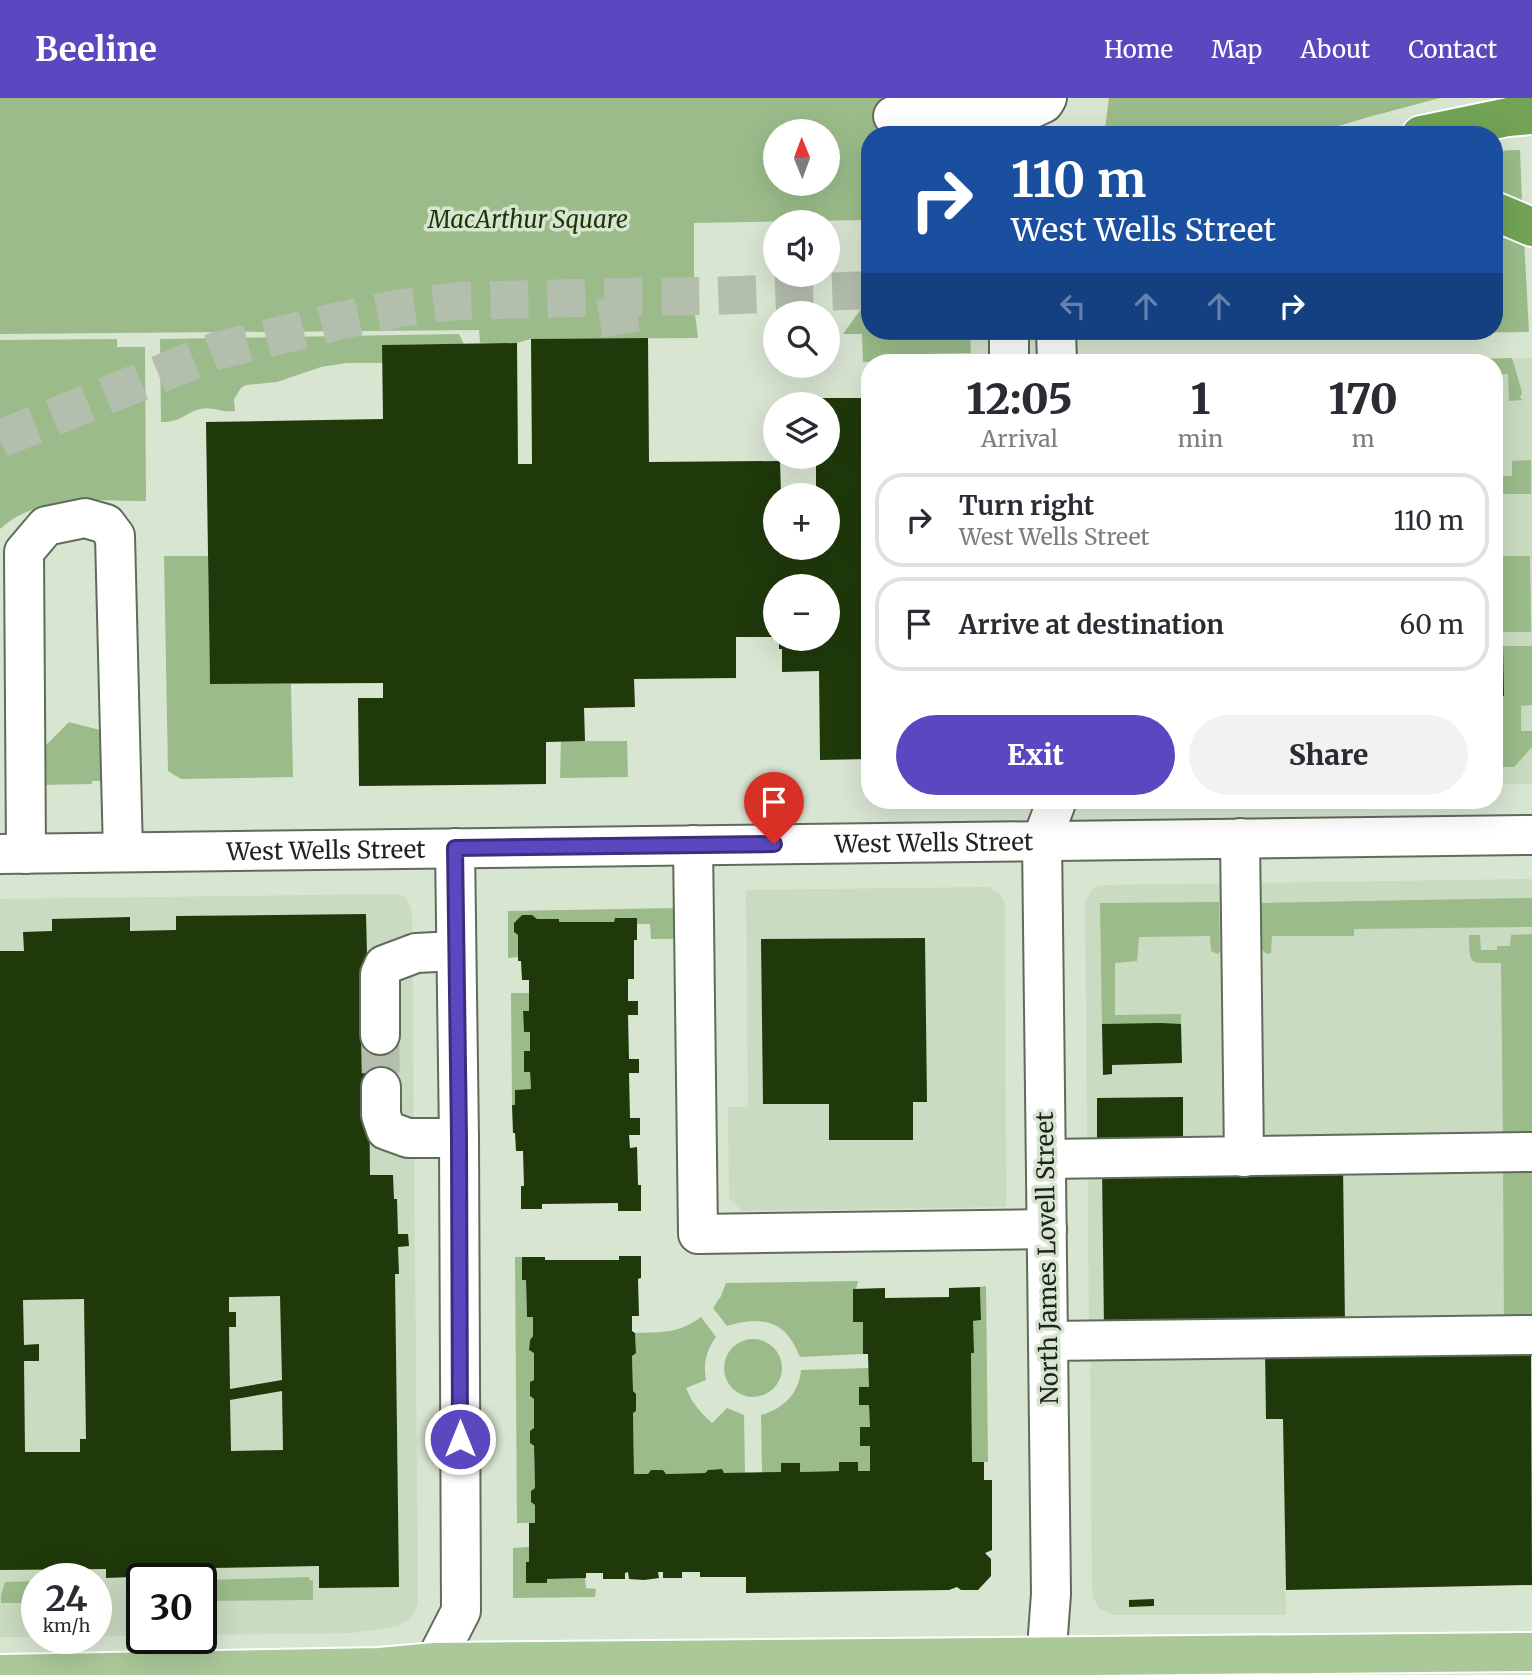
<!DOCTYPE html>
<html lang="en">
<head>
<meta charset="utf-8">
<style>
  body { margin:0; font-family:Merriweather,serif; background:#f2f2f3; color:#2b2b33; height:100vh; display:flex; flex-direction:column; font-size:26px; white-space:nowrap }
  * { box-sizing:border-box; margin:0 }
  p { font-size:23px; color:#7c7c81 }
  .icon { flex:none; width:38px; height:38px; fill:none; stroke:currentColor; stroke-width:2; stroke-linecap:round; stroke-linejoin:round }
  .map { position:relative; flex:1; overflow:hidden }
  .details { position:absolute; left:861px; top:256px; width:642px; height:455px; display:flex; flex-direction:column; background:#fff; border-radius:28px; box-shadow:0 7px 28px #0002 }
  .details>* { flex:none }
  .hud { position:absolute; left:861px; top:28px; width:642px; height:214px; border-radius:28px; box-shadow:0 7px 28px #0002; background:#1a4fa0; color:#fff; overflow:hidden }
  .needle { width:46px; rotate:359deg }
  .fabs { position:absolute; left:763px; top:21px; display:grid; gap:14px }
  .fabs a { display:grid; place-items:center; width:77px; height:77px; border-radius:50%; background:#fff; box-shadow:0 7px 28px #0002; font-size:35px }
  .speed { position:absolute; left:21px; top:1465px; display:flex; gap:14px; font-size:35px; font-weight:700; text-align:center }
  .speed>* { display:grid; place-content:center; width:91px; height:91px; border-radius:50%; background:#fff; box-shadow:0 7px 28px #0002; line-height:1 }
  .speed small { font-size:18px; font-weight:400 }
  .speed .limit { border:4px solid #111; border-radius:10px; background:#fff; color:#111 }
  .pin { position:absolute; display:grid; place-items:center; width:60px; height:60px; color:#fff; margin:-72px -30px; border-radius:50% 50% 50% 0; rotate:-45deg; box-shadow:0 0 7px #0007 }
  .pin .icon { rotate:45deg }
  .me { position:absolute; width:77px; margin:-38px; rotate:0deg; stroke-linejoin:round; filter:drop-shadow(0 0 5px #0008) }
  .turn { display:flex; align-items:center; gap:24px; height:147px; padding:0 35px; font-size:32px }
  .turn .icon { width:91px; height:91px; stroke-width:2.5 }
  .turn b { display:block; font-size:49px; line-height:60px }
  .lanes { display:flex; align-items:center; height:66px; padding:0 35px; background:#0003; justify-content:center; gap:35px; direction:ltr }
  .lanes .off { opacity:.35 }
  .eta { display:flex; justify-content:space-evenly; align-items:center; height:119px; text-align:center }
  .eta b { font-size:42px; font-weight:800; line-height:49px }
  .cta { display:flex; gap:14px; margin-top:auto; padding:14px 35px }
  .cta a { flex:1; height:80px; border-radius:42px; background:#5b48c0; color:#fff; font-size:28px; font-weight:800; line-height:80px; text-align:center }
  .cta a+a { background:#f2f2f3; color:#2b2b33 }
  ul { padding:0; list-style:none }
  li { display:flex; align-items:center; gap:21px; height:94px; margin:0 14px 10px; padding:0 21px; border:4px solid #e1e1e2; border-radius:28px }
  li div { flex:1 }
  li b { display:block; font-size:26px }
  li em { font-style:normal }
  header { display:flex; align-items:center; gap:42px; box-sizing:border-box; height:98px; padding:0 35px; background:#5b48c0; color:#fff }
  header strong { font-size:33px }
  nav { display:flex; gap:38px; margin-inline-start:auto; font-size:24px }
  .map>svg:first-child { display:block }
  .built { fill:#c9dbc1 }
  .green { fill:#9bbc8a; fill-rule:evenodd }
  .building { fill:#1f390b; fill-rule:evenodd }
  .lines { fill:none; stroke-linecap:round; stroke-linejoin:round }
  .minor-tunnel { stroke:#b3bead; stroke-width:38; stroke-dasharray:38 19; stroke-linecap:butt }
  .highway-tunnel { stroke:#b3bead; stroke-width:38; stroke-dasharray:38 19; stroke-linecap:butt }
  .minor-casing { stroke:#606c5a; stroke-width:42 }
  .major-casing { stroke:#fff; stroke-width:42 }
  .highway-casing { stroke:#fff; stroke-width:42 }
  .minor { stroke:#fff; stroke-width:38 }
  .major { stroke:#aac898; stroke-width:38 }
  .highway { stroke:#72a354; stroke-width:38 }
  .route-casing { stroke:#3b2f7d; stroke-width:18 }
  .route { stroke:#5b48c0; stroke-width:12 }
  .labels { text-anchor:middle; dominant-baseline:central; stroke-width:7; stroke-linejoin:round; paint-order:stroke }
  .park-label { font-size:24px; font-style:italic; fill:#1c3608; stroke:#d8e5d1 }
  .street-label { font-size:24px; fill:#1f241d; stroke:#d8e5d1 }
</style>
</head>
<body>
<header>
<strong>Beeline</strong>
<nav><a>Home</a><a>Map</a><a>About</a><a>Contact</a></nav>
</header>
<div class="map">
<svg width="1532" height="1577" viewBox="0 0 1532 1577">
  <rect width="100%" height="100%" fill="#d8e5d1"/>
  <g class="built">
    <polygon points="1440,256 1445,257 1446,262 1532,260 1532,686 1495,686 1494,264 1081,264"/>
    <polygon points="1532,781 1532,1225 1089,1230 1085,805 1091,793 1097,788 1104,787"/>
    <polygon points="988,789 999,795 1005,806 1006,1109 742,1113 729,1100 728,1009 748,1009 746,792"/>
    <polygon points="396,796 404,798 408,802 412,816 418,1504 415,1514 408,1522 398,1528 352,1535 201,1537 201,1480 142,1480 142,1538 96,1538 96,1480 37,1480 37,1539 0,1539 0,801"/>
    <polygon points="1265,1252 1266,1321 1283,1321 1286,1517 1114,1517 1099,1511 1093,1499 1092,1492 1090,1255"/>
  </g>
  <g class="green">
    <path d="M0,0H968L893,37H870V233H970L971,255L924,256L898,264H863L862,236H843L869,200L860,183C868,164 869,143 867,122L694,125V207L698,240L531,241L517,245H480L479,232L0,236ZM775,33H828V86H775Z"/>
    <polygon points="1109,0 1440,0 1365,20 1308,37 1104,37"/>
    <polygon points="1511,52 1520,52 1522,105 1495,94 1494,54"/>
    <polygon points="1495,130 1524,141 1529,234 1100,240 1100,233 1494,233"/>
    <path d="M459,236L464,246L382,247V265H346L321,269L277,284L246,287L241,290L234,301L235,313C222,315 213,308 200,311C183,316 182,324 161,324L160,241Z"/>
    <path d="M117,241V249H145L146,403C96,403 40,395 0,431V242Z"/>
    <polygon points="1440,256 1445,257 1445,264 1291,264 1291,259"/>
    <polygon points="1282,260 1282,264 1102,263"/>
    <polygon points="1512,260 1522,294 1520,300 1523,302 1509,303 1508,276 1495,276 1494,264 1466,264 1466,261"/>
    <polygon points="1531,362 1531,396 1495,396 1495,378 1512,378 1512,363"/>
    <polygon points="164,458 208,458 210,586 291,586 293,679 181,681 168,673"/>
    <polygon points="1494,458 1530,458 1531,534 1503,534 1502,492 1495,492"/>
    <polygon points="1503,548 1532,548 1532,607 1521,608 1521,633 1532,633 1532,649 1514,669 1495,669 1494,643 1499,643 1498,598"/>
    <polygon points="69,624 100,632 109,642 111,683 92,683 92,686 37,687 36,657"/>
    <polygon points="561,643 627,643 628,679 560,680"/>
    <polygon points="1532,800 1532,829 1354,831 1354,838 1272,838 1271,855 1266,856 1262,851 1261,805"/>
    <polygon points="1219,804 1220,853 1218,856 1211,853 1210,838 1139,839 1137,863 1115,865 1115,917 1181,916 1181,926 1102,926 1100,805"/>
    <polygon points="676,810 676,838 672,841 651,841 650,826 637,826 636,820 615,820 614,824 559,824 558,821 537,821 532,817 522,817 514,825 514,833 518,837 518,859 508,860 508,813"/>
    <path d="M1532,836V1042H1503L1501,865C1471,864 1469,871 1469,837H1480L1481,852H1497V848H1510L1511,837Z"/>
    <polygon points="511,895 529,895 529,913 523,914 524,934 530,934 530,953 524,954 524,974 530,974 531,991 515,992 515,1007 512,1007"/>
    <polygon points="1532,1066 1532,1225 1504,1225 1503,1067"/>
    <polygon points="515,1159 522,1159 526,1182 527,1219 533,1219 533,1238 530,1242 529,1252 534,1255 534,1282 530,1285 530,1298 534,1301 534,1330 530,1345 534,1349 535,1390 531,1393 532,1404 535,1407 535,1425 517,1425"/>
    <path d="M858,1183L856,1191H853V1224H863V1256L800,1259C785,1221 763,1218 727,1228L713,1210L721,1198L726,1185Z"/>
    <polygon points="986,1188 988,1364 972,1364 971,1255 973,1223 981,1222 980,1189"/>
    <path d="M701,1219L716,1239C706,1252 703,1266 706,1282L686,1290C692,1305 700,1314 712,1325L727,1310L744,1317L745,1375H724L721,1371L708,1372L705,1375L666,1376L663,1372H651L648,1376H634L633,1315L636,1313V1296L633,1293L632,1258L636,1254L635,1235C663,1234 678,1236 701,1219Z"/>
    <circle cx="753" cy="1270" r="29"/>
    <path d="M869,1270L870,1329H860V1348H870V1373H858L857,1364H839V1373L800,1374L799,1365H781V1374L762,1375L761,1317C783,1311 799,1296 801,1272Z"/>
    <polygon points="529,1449 529,1464 526,1465 526,1485 546,1485 547,1481 585,1480 586,1490 596,1491 595,1499 513,1500 513,1450"/>
    <polygon points="309,1479 310,1482 313,1483 313,1502 205,1503 205,1493 210,1493 210,1482"/>
    <polygon points="37,1483 37,1505 1,1505 1,1497 5,1484"/>
  </g>
  <g class="building">
    <polygon points="648,240 649,364 780,363 781,397 775,397 775,450 828,450 828,397 816,397 816,359 828,359 828,306 815,306 815,300 870,300 870,661 820,662 819,573 782,574 782,551 779,551 779,541 828,541 828,488 775,488 775,539 736,539 736,580 634,581 635,609 584,610 585,643 546,644 546,686 359,688 358,600 383,600 383,585 210,586 206,324 383,321 382,247 517,245 518,366 532,366 531,241"/>
    <polygon points="1494,492 1502,492 1504,598 1498,598 1498,593 1494,593"/>
    <path d="M366,816L369,938L394,937L395,989H369L370,1077H393L394,1101H397L398,1136H408L409,1148L398,1149L399,1176H395L399,1489L319,1490V1468L212,1470V1478H186V1473L132,1474V1479L106,1480V1471L0,1472V853H24L23,834L52,833V821L130,819V833L176,832V818ZM280,1198L282,1282L230,1291L229,1229H236V1214H229V1199ZM84,1201L86,1341H80V1354H25L24,1263H39V1246L24,1247L23,1202ZM282,1293L283,1352L231,1353L230,1302Z"/>
    <polygon points="522,817 532,817 537,821 559,821 559,824 614,824 615,820 637,820 637,842 634,842 634,881 628,881 628,903 638,903 638,917 628,917 629,961 639,961 639,975 629,975 630,1020 640,1020 640,1037 629,1037 630,1050 637,1049 638,1087 641,1087 641,1113 618,1113 618,1105 542,1106 542,1111 521,1111 521,1088 524,1088 523,1053 516,1053 515,1035 513,1035 512,1007 515,1007 515,992 531,991 530,974 524,974 524,953 530,953 530,934 524,934 523,913 529,913 529,882 522,882 521,863 518,863 518,837 514,834 514,825"/>
    <polygon points="925,840 927,1004 913,1004 913,1042 829,1042 829,1006 763,1006 761,841"/>
    <polygon points="1161,925 1181,926 1182,965 1112,967 1112,976 1103,977 1102,926"/>
    <polygon points="1183,999 1183,1046 1122,1047 1122,1040 1097,1040 1097,1000"/>
    <polygon points="1343,1067 1345,1227 1104,1230 1102,1070"/>
    <polygon points="619,1158 641,1158 641,1180 638,1181 639,1218 632,1218 632,1233 635,1235 636,1255 632,1258 633,1293 636,1296 636,1313 633,1315 634,1376 648,1376 651,1372 663,1372 666,1376 705,1375 708,1372 722,1371 724,1375 781,1374 781,1365 800,1365 800,1374 839,1373 839,1364 858,1364 858,1373 870,1373 870,1348 860,1348 860,1329 870,1329 869,1307 859,1307 859,1289 869,1289 868,1256 863,1256 863,1224 853,1224 853,1191 885,1190 885,1200 949,1199 949,1190 980,1189 981,1222 973,1223 974,1255 971,1255 972,1364 984,1364 984,1382 992,1382 992,1452 985,1455 991,1461 991,1478 978,1492 961,1492 957,1489 949,1492 882,1493 746,1495 746,1479 700,1479 700,1474 682,1474 682,1480 663,1480 663,1474 658,1474 659,1480 644,1482 629,1481 628,1474 625,1475 625,1481 603,1481 603,1475 586,1475 586,1480 547,1481 547,1485 526,1485 526,1464 529,1464 529,1425 535,1425 535,1407 531,1404 531,1393 535,1390 534,1348 530,1345 530,1333 534,1330 534,1301 530,1298 530,1284 534,1282 534,1255 529,1252 530,1242 533,1238 533,1219 527,1219 526,1182 522,1182 522,1159 545,1159 545,1162 619,1162"/>
    <polygon points="1531,1248 1532,1487 1286,1492 1283,1321 1266,1321 1265,1252"/>
    <polygon points="1154,1501 1154,1508 1129,1509 1129,1502"/>
  </g>
  <g class="lines">
    <g class="minor-tunnel">
      <polyline points="615,199 622,240"/>
      <polyline points="380,937 381,989"/>
    </g>
    <polyline class="highway-tunnel" points="0,341 216,253 338,223 401,210 458,203 615,199 710,198 870,192"/>
    <defs>
      <g id="minor">
        <polyline points="893,18 1005,17 1027,13 1044,5 1047,0"/>
        <polyline points="1009,233 1009,264"/>
        <polyline points="1056,233 1057,264"/>
        <polyline points="1240,740 1244,1059"/>
        <polyline points="693,747 698,1136 1047,1131"/>
        <path id="s1" d="M0,756L1532,737"/>
        <polyline points="26,756 24,454 46,428 85,420 106,426 115,438 123,754"/>
        <polyline points="380,937 380,876 384,867 416,855 456,853"/>
        <polyline points="381,989 381,1017 386,1032 408,1040 459,1040"/>
        <polyline points="1046,1061 1532,1054"/>
        <polyline points="1048,1243 1532,1237"/>
        <polyline points="428,1577 461,1513 459,1040 455,750"/>
        <polyline points="1045,1577 1051,1496 1042,742 1057,702"/>
      </g>
      <polyline id="major" points="0,1576 380,1569 435,1564 1532,1554"/>
      <g id="highway">
        <polyline points="1421,37 1508,19 1532,17"/>
        <polyline points="1494,113 1532,129"/>
      </g>
    </defs>
    <use href="#minor" class="minor-casing"/>
    <use href="#major" class="major-casing"/>
    <use href="#highway" class="highway-casing"/>
    <use href="#minor" class="minor"/>
    <use href="#major" class="major"/>
    <use href="#highway" class="highway"/>
  </g>
  <g class="lines">
    <defs>
      <polyline id="route" points="460,1341 459,1040 455,750 774,746"/>
    </defs>
    <use href="#route" class="route-casing"/>
    <use href="#route" class="route"/>
  </g>
  <g class="labels">
    <g class="park-label">
      <text x="528" y="121">MacArthur Square</text>
    </g>
    <g class="street-label">
      <text stroke="none"><textPath href="#s1" startOffset="934">West Wells Street</textPath></text>
      <text stroke="none"><textPath href="#s1" startOffset="326">West Wells Street</textPath></text>
      <text transform="translate(1047 1160) rotate(-91)">North James Lovell Street</text>
    </g>
  </g>
</svg>
<div class="fabs">
<a><svg class="needle" viewBox="-14 -14 28 28"><path d="M0-13l5 13h-10z" fill="#e53935"/><path d="M0 13l5-13h-10z" fill="#7c7c81"/></svg></a>
<a><svg class="icon" aria-label="sound" viewBox="0 0 24 24"><path d="M4 9h4l5-4v14l-5-4H4zM17 9q2 3 0 6"/></svg></a>
<a><svg class="icon" aria-label="search" viewBox="0 0 24 24"><circle cx="10" cy="10" r="6"/><path d="M15 15l6 6"/></svg></a>
<a><svg class="icon" aria-label="layers" viewBox="0 0 24 24"><path d="M12 4l9 5-9 5-9-5zM3 14l9 5 9-5"/></svg></a>
<a>+</a>
<a>−</a>
</div>
<div class="speed"><div>24<small>km/h</small></div><div class="limit">30</div></div>
<div class="pin" style="left:774px;top:746px;background:#d93025"><svg class="icon" aria-label="arrive" viewBox="0 0 24 24"><path d="M6 21V4h12l-3 4 3 4H6"/></svg></div>
<svg class="me" style="left:460px;top:1341px" viewBox="-20 -20 40 40"><circle r="17" fill="#5b48c0" stroke="#fff" stroke-width="3"/><path d="M0-11L8 9 0 5-8 9z" fill="#fff"/></svg>
<div class="hud">
<div class="turn"><svg class="icon" aria-label="right" viewBox="0 0 24 24"><path d="M7 20v-9h11M14 6l5 5-5 5"/></svg><div><b>110 m</b>West Wells Street</div></div>
<div class="lanes"><svg class="icon off" aria-label="left" viewBox="0 0 24 24"><path d="M17 20v-9H6M10 6l-5 5 5 5"/></svg><svg class="icon off" aria-label="ahead" viewBox="0 0 24 24"><path d="M12 20V5M6 11l6-6 6 6"/></svg><svg class="icon off" aria-label="ahead" viewBox="0 0 24 24"><path d="M12 20V5M6 11l6-6 6 6"/></svg><svg class="icon" aria-label="right" viewBox="0 0 24 24"><path d="M7 20v-9h11M14 6l5 5-5 5"/></svg></div>
</div>
<section class="details">
<div class="eta">
<div><b>12:05</b><p>Arrival</p></div>
<div><b>1</b><p>min</p></div>
<div><b>170</b><p>m</p></div>
</div>
<ul>
<li><svg class="icon" aria-label="right" viewBox="0 0 24 24"><path d="M7 20v-9h11M14 6l5 5-5 5"/></svg><div><b>Turn right</b><p>West Wells Street</p></div><em>110 m</em></li>
<li><svg class="icon" aria-label="arrive" viewBox="0 0 24 24"><path d="M6 21V4h12l-3 4 3 4H6"/></svg><div><b>Arrive at destination</b></div><em>60 m</em></li>
</ul>
<div class="cta"><a>Exit</a><a>Share</a></div>
</section>
</div>
</body>
</html>
